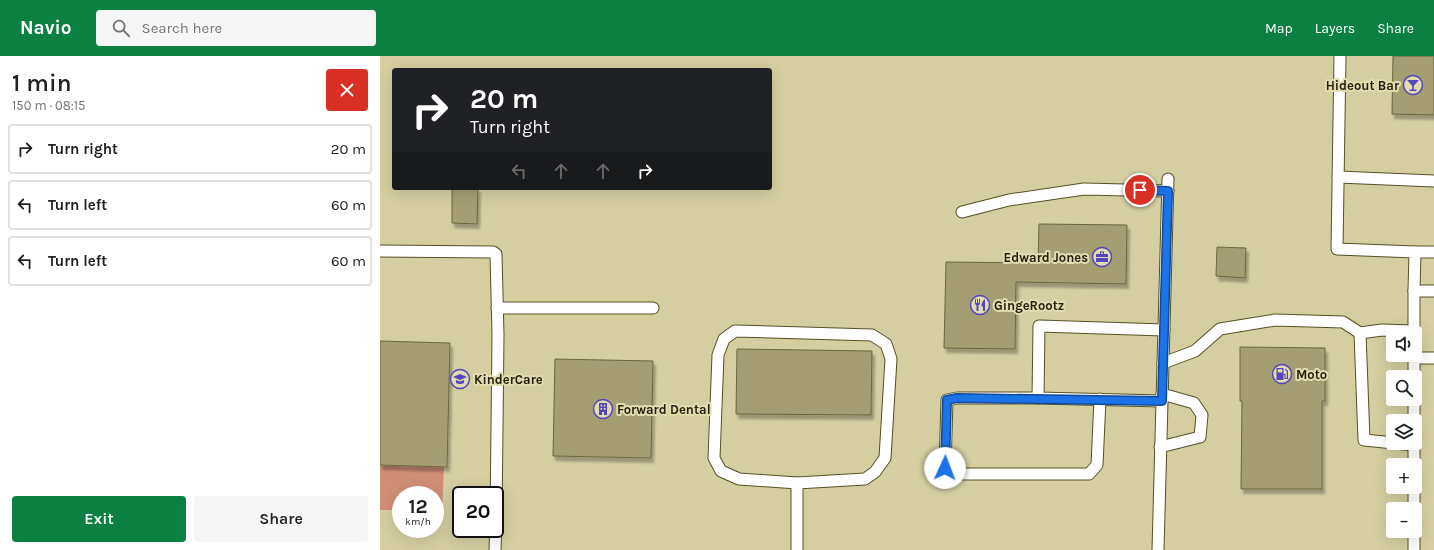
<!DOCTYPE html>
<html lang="en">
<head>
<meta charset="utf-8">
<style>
  body { margin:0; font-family:Karla,sans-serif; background:#f6f6f6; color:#202124; height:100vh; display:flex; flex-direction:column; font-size:15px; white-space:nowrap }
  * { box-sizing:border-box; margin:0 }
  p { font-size:13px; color:#757577 }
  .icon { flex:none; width:22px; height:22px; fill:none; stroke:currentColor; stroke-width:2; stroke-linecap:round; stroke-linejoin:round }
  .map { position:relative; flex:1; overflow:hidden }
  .side { display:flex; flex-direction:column; background:#fff; width:380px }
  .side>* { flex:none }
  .top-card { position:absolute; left:12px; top:12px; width:380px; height:122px; border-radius:4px; box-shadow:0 4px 16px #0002; background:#202124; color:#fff; overflow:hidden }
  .buttons { position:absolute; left:1006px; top:270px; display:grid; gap:8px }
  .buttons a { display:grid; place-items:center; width:36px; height:36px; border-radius:4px; background:#fff; box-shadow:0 4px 16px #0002; font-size:20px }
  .speed { position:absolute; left:12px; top:430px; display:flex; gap:8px; font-size:20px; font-weight:700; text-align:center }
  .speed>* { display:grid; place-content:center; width:52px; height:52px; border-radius:50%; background:#fff; box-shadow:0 4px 16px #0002; line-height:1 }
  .speed small { font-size:10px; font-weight:400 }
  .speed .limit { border:2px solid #111; border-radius:6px; background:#fff; color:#111 }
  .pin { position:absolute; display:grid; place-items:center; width:34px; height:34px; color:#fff; margin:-17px; border:2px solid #fff; border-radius:50%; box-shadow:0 1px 4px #0007 }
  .me { position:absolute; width:44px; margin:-22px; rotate:2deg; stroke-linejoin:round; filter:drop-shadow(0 0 3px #0008) }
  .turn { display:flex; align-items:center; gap:14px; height:84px; padding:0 12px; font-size:18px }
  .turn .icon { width:52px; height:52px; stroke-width:2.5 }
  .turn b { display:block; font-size:28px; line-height:34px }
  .lanes { display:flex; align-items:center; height:38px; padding:0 12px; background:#0003; justify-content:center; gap:20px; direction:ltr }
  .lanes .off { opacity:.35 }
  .round { display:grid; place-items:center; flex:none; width:42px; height:42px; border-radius:4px; background:#f6f6f6 }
  .head { display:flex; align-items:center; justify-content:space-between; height:68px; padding:0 12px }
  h1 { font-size:24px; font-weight:600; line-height:30px }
  .action { display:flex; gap:8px; margin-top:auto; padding:8px 12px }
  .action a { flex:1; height:46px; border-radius:4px; background:#0b8043; color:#fff; font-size:16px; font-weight:600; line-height:46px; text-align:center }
  .action a+a { background:#f6f6f6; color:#202124 }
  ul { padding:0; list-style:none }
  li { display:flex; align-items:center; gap:12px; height:50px; margin:0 8px 6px; padding:0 4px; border:2px solid #e0e0e0; border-radius:4px }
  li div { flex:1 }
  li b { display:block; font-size:15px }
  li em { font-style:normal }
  header { display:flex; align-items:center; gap:24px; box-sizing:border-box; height:56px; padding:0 20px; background:#0b8043; color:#fff }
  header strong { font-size:19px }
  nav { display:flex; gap:22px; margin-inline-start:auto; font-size:14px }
  .search { width:280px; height:36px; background:#f6f6f6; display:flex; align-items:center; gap:10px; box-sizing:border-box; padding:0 14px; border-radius:4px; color:#757577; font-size:15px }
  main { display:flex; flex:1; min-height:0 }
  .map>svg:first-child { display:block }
  .green { fill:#d08e75 }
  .building { fill:#a49e72; stroke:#6c663c; filter:url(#shadow) }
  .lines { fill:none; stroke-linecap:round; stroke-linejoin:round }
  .lane-casing { stroke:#565026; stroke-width:13 }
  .lane { stroke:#fff; stroke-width:11 }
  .route-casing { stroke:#114b97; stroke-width:10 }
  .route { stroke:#1a73e8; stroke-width:7 }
  .labels { text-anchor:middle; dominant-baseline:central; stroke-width:4; stroke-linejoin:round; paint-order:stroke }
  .poi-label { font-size:13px; font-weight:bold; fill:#201e0c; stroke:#e1dbad; text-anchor:start }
</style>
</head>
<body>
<header>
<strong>Navio</strong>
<div class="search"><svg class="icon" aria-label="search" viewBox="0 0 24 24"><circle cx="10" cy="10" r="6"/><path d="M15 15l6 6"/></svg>Search here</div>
<nav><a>Map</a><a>Layers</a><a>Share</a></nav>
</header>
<main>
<section class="side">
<div class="head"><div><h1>1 min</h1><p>150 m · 08:15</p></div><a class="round" style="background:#d93025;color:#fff"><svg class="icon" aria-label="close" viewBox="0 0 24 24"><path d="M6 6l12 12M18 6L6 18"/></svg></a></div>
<ul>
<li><svg class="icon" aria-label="right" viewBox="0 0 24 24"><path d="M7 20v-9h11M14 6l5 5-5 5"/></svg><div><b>Turn right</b></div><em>20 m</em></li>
<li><svg class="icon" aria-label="left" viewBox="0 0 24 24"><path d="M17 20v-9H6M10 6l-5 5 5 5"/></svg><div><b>Turn left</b></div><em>60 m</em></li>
<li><svg class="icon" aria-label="left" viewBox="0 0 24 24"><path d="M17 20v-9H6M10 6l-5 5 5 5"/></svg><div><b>Turn left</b></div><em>60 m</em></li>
</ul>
<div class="action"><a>Exit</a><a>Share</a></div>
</section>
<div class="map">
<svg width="1054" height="494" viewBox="0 0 1054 494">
  <defs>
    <filter id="shadow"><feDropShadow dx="2.5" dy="4.5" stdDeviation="1" flood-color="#0004"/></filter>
  </defs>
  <rect width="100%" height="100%" fill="#d4cea0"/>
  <polygon class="green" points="0,409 64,411 62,455 55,455 55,439 21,439 21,454 0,454"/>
  <g class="building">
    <polygon points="1013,0 1054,0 1054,59 1012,58"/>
    <polygon points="72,132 98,132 97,168 72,167"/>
    <polygon points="659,168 747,169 746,228 636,226 635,293 564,292 566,206 658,207"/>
    <polygon points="837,191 866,192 865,222 836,220"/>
    <polygon points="0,285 70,287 67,411 0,409"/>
    <polygon points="860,291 945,292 945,345 942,345 942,433 861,433 862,345 860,345"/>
    <polygon points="357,293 492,295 491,359 356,358"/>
    <polygon points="175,303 273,305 271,402 173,400"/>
  </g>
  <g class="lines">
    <defs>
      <g id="lane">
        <polyline points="960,0 957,193 1035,196 1034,235"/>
        <polyline points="958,121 1054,125"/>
        <polyline points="582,156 629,144 704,133 788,135"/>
        <polyline points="0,195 113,196 116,198 118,278 116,464 115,494"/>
        <polyline points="1035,196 1054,196"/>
        <polyline points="117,252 273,252"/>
        <polygon points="355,275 492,279 506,288 511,303 505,402 495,416 485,423 417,427 359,423 341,415 334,402 338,299 344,283"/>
        <polyline points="1034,277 1034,235 1054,235"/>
        <polyline points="1034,302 1054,302"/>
        <polyline points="783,307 815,295 840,273 895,264 963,266 980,277"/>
        <polyline points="1034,321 1034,299"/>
        <polyline points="658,342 577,342 567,344 565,412 572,418 709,418 717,409 720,343"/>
        <polyline points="782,345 658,342 659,270 784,274"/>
        <polyline points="1034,365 1034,343"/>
        <polyline points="1034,389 984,384 980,277 1002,274 1034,275"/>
        <polyline points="780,391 820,381 822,359 814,347 782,338"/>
        <polyline points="1034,409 1034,387"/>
        <polyline points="1034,453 1034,431"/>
        <polyline points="417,494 417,427"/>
        <polyline points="778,494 788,123"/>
        <polyline points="1034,494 1034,475"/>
      </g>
    </defs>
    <use href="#lane" class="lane-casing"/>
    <use href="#lane" class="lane"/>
  </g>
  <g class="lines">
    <defs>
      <polyline id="route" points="565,412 567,344 577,342 782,345 788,135 760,134"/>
    </defs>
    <use href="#route" class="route-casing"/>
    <use href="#route" class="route"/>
  </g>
  <defs>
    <symbol id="bar-ring" viewBox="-11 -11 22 22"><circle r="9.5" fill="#e1dbad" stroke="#5247be" stroke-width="1.5"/><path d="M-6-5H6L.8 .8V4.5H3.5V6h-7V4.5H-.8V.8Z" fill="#5247be"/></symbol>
    <symbol id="office-ring" viewBox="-11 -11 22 22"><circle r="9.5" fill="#e1dbad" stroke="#5247be" stroke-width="1.5"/><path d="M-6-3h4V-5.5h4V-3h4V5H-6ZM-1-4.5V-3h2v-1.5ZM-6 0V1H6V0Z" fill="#5247be"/></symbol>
    <symbol id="restaurant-ring" viewBox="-11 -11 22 22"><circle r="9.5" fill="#e1dbad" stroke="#5247be" stroke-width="1.5"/><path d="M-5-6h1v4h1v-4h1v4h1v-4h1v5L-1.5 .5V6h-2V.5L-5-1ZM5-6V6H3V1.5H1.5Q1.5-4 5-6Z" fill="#5247be"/></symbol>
    <symbol id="fuel-ring" viewBox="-11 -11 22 22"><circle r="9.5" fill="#e1dbad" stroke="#5247be" stroke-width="1.5"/><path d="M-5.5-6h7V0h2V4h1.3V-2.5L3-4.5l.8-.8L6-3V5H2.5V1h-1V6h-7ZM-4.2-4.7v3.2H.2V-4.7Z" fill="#5247be"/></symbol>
    <symbol id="school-ring" viewBox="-11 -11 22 22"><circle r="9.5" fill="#e1dbad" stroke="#5247be" stroke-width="1.5"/><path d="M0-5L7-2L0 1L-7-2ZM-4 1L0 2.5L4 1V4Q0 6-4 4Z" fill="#5247be"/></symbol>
    <symbol id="building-ring" viewBox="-11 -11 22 22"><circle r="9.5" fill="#e1dbad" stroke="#5247be" stroke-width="1.5"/><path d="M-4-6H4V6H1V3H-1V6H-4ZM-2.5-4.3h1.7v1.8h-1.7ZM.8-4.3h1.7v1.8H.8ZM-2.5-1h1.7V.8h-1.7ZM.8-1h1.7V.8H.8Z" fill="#5247be"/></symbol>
  </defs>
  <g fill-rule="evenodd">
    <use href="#bar-ring" x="1022" y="18" width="22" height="22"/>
    <use href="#office-ring" x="711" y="190" width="22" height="22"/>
    <use href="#restaurant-ring" x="589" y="238" width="22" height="22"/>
    <use href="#fuel-ring" x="891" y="307" width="22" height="22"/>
    <use href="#school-ring" x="69" y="312" width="22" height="22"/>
    <use href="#building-ring" x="212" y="342" width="22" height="22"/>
  </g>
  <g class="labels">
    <g class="poi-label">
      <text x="1019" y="29" text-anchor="end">Hideout Bar</text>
      <text x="708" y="201" text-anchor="end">Edward Jones</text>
      <text x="614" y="249">GingeRootz</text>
      <text x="916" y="318">Moto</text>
      <text x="94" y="323">KinderCare</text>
      <text x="237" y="353">Forward Dental</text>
    </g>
  </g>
</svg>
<div class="buttons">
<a><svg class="icon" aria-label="sound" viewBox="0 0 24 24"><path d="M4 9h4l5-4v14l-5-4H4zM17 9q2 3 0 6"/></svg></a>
<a><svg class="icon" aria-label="search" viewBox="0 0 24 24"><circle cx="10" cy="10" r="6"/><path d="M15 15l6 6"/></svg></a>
<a><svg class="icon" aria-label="layers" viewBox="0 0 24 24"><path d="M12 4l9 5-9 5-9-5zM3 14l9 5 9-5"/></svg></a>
<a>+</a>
<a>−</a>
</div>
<div class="speed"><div>12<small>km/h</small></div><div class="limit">20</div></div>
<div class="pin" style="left:760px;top:134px;background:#d93025"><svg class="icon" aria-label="arrive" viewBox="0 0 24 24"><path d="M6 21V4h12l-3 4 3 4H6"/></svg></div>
<svg class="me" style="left:565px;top:412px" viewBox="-20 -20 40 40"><circle r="19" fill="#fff"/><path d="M0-13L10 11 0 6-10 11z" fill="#1a73e8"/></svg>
<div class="top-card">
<div class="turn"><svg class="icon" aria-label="right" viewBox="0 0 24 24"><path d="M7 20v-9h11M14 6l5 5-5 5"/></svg><div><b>20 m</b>Turn right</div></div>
<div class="lanes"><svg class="icon off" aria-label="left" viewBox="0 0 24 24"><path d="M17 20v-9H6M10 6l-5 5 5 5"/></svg><svg class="icon off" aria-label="ahead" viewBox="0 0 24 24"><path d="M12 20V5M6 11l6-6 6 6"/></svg><svg class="icon off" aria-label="ahead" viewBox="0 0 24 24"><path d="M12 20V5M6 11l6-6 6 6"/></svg><svg class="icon" aria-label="right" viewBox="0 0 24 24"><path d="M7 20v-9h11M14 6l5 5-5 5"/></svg></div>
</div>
</div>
</main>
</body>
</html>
